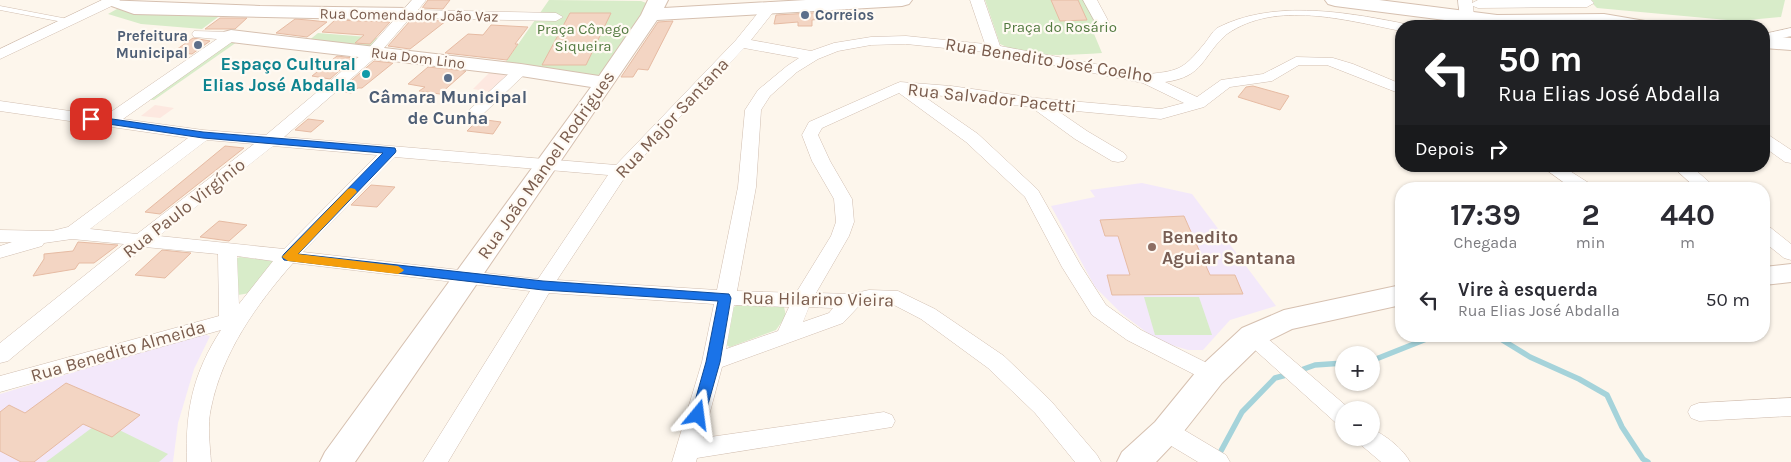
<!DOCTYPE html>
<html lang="pt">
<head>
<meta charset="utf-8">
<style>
  body { margin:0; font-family:Karla,sans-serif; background:#f2f2f3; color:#2b2b33; height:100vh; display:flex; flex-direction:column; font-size:19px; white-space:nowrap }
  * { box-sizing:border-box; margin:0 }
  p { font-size:16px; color:#7c7c81 }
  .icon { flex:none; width:28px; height:28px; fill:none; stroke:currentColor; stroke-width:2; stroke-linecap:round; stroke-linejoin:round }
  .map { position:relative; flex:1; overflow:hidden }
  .side { position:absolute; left:1395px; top:182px; width:375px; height:160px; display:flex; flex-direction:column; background:#fff; border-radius:20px; box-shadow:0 1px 4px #0004 }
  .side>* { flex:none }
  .top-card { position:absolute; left:1395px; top:20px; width:375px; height:152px; border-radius:20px; box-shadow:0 1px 4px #0004; background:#202124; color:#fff; overflow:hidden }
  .controls { position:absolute; left:1335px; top:346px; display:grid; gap:10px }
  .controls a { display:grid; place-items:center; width:45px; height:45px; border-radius:50%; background:#fff; box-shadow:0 1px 4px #0004; font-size:25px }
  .pin { position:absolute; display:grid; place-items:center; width:42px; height:42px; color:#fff; margin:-21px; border-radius:10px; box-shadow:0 2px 8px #0006 }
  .me { position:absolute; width:55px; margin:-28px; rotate:16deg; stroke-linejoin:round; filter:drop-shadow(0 0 4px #0008) }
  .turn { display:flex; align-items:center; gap:18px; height:105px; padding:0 20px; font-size:22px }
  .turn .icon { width:65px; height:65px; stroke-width:2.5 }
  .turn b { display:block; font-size:35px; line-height:42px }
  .then { display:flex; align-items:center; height:48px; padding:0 20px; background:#0003; gap:10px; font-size:19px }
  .eta { display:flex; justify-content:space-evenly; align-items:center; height:85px; text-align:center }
  .eta b { font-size:30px; font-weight:700; line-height:35px }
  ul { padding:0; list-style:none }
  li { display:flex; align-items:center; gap:15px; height:65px; padding:0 20px }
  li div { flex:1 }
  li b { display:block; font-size:19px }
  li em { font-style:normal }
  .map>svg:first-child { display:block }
  .commercial { fill:#fde8e0 }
  .education { fill:#f3e8fa }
  .green { fill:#d8ecc9 }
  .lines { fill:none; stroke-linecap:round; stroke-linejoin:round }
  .stream { stroke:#a5d3da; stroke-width:5.5 }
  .building { fill:#f3d5c3; stroke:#e6bba3 }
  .lane-casing { stroke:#d1beb0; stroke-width:1 }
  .street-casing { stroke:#d1beb0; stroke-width:1 }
  .secondary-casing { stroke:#d6c0b0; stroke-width:2 }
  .lane { fill:#fff; fill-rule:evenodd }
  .street { fill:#fff; fill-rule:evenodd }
  .secondary { fill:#fff; fill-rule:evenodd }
  .route { fill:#1a73e8; stroke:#114b97 }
  .slow { fill:#f59e0b }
  .service-dot { fill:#5c6f8a; stroke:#fffaf3; stroke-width:2 }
  .culture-dot { fill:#0f9aa8; stroke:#fffaf3; stroke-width:2 }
  .education-dot { fill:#8d6e63; stroke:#fffaf3; stroke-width:2 }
  .labels { text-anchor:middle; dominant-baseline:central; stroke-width:4.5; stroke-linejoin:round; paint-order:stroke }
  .far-street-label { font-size:15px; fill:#7a5c4d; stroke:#fffaf3 }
  .far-service-label { font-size:15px; font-weight:bold; fill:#4e5e75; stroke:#fffaf3; text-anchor:start }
  .far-park-label { font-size:15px; fill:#537a41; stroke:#fffaf3 }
  .street-label { font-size:18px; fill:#7a5c4d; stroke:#fffaf3 }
  .culture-label { font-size:18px; font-weight:bold; fill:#0d838f; stroke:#fffaf3; text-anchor:end }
  .service-label { font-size:18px; font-weight:bold; fill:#4e5e75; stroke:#fffaf3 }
  .education-label { font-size:18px; font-weight:bold; fill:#785e54; stroke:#fffaf3; text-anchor:start }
</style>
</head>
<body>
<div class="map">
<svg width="1791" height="462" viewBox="0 0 1791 462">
  <rect width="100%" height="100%" fill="#fdf6ec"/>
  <g class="commercial">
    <polygon points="489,73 508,75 492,92 473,89"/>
    <polygon points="155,105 174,108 160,118 141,116"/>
  </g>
  <g class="education">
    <polygon points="1142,183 1192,194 1276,306 1230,320 1203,350 1188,350 1158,341 1121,313 1095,287 1051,206 1095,197 1090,190"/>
    <polygon points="202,334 210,336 194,369 178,423 173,462 0,462 0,394"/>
  </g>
  <g class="green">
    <polygon points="549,0 641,1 649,4 602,73 596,76 527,66 528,64 505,63"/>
    <path d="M985,0H1084L1099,28L1092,29L1102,53C1068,55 1032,59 1000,44Z"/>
    <polygon points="1589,0 1785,0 1781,17 1738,21 1597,8"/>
    <polygon points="117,9 222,14 202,29 141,24 108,14"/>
    <polygon points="318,33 380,38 370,49 307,42"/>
    <polygon points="228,41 237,42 154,100 145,99"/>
    <polygon points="240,257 274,261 250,293 238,295 233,260"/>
    <polygon points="1144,297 1199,297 1212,335 1155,335"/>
    <polygon points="737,305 784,307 786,316 776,330 730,347 724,344 731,309"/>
    <polygon points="101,421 168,454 159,462 46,462"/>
  </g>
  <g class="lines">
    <g class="stream">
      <polyline points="1491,336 1499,338 1530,357 1579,379 1607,395 1622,427 1643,459 1648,462"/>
      <polyline points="1371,361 1434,336"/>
      <polyline points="1298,371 1315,365 1344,363"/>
      <polyline points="1215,462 1242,412 1275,378 1290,374"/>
    </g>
  </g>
  <g class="building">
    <polygon points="428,0 450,0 443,9 422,8"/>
    <polygon points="1051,0 1078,0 1087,20 1060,21"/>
    <polygon points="828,12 828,18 812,20 812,26 798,26 798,22 774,24 776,15"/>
    <polygon points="570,13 611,13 586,65 542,65"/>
    <polygon points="220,18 247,18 235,29 205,29"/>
    <polygon points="295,19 308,20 327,22 307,37 276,33"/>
    <polygon points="335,20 390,22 370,44 355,43 364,35 322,32"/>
    <polygon points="414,20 446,21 410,49 388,46 410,21"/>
    <polygon points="673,21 648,70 638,69 633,77 621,77 658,22"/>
    <polygon points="491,25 528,27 515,44 518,44 507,60 445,53 468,34 483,35"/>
    <polygon points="193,38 210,41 192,54 173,52"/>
    <polygon points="337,56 354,58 330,79 312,76"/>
    <polygon points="374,61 393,63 362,88 358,88 351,93 339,91"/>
    <polygon points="428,67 466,71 440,94 419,91 425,87 408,84"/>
    <polygon points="1253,86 1289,96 1280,110 1238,97 1246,87"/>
    <polygon points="308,119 324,121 311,132 295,130"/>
    <polygon points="479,119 501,122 493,134 467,131"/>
    <polygon points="225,146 244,148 160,214 145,212"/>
    <polygon points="371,185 395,187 377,207 351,205"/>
    <polygon points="1184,216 1210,275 1235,275 1243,294 1112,295 1107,275 1130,275 1118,236 1105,236 1100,220"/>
    <polygon points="219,221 247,225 229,241 200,237"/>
    <polygon points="78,242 118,245 94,263 79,263 75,269 33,276 44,259 44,254 73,251"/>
    <polygon points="162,250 191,253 165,278 135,275"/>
    <polygon points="66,383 140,415 112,437 83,424 34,462 21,462 0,451 0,412 9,405 25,413"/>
  </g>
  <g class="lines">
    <defs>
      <polygon id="lane" points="0,6 68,19 72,21 68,23 0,10"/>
      <g id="street">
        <polygon points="102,0 120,0 118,3 0,59 0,49"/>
        <path d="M412,0H426L418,10L556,13L563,17L556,21L410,18L377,56L284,137L616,165L736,40L766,3L771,2L778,6L751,40L811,51L834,43L871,37L906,36L985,44L970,0H984L1000,46L1148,74C1181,71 1184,68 1205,43C1209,38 1212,32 1217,28C1271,0 1341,11 1401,23L1408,26H1401V31C1345,20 1276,0 1227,34C1202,55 1205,77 1165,82L1197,97L1221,80L1263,74L1296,57L1333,58L1353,64L1401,84V94L1327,65H1299L1272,81L1230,87L1204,107L1161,119L1055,109L1087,131L1124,153L1127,157L1124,161L1118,162L1112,161L1075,139L1031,107L919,93L978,134L1038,190L1081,266L1106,305L1141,330L1219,369L1222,375L1219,381L1211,383L1127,340L1092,315L1062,267L1025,197L966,142L899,93L822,128L818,135L830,161L852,199L854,222L849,236L816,293L851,294L869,290L898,291L935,309L1004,356L1051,401L1097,455L1101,462H1075L1035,413L988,368L921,319L894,305L869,304L858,307L843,323L722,367L703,438L884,412L892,415L895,421L892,427L697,458L696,462H672L702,362L714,304L549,293L448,462H423L530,291L293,263C256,305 222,353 211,408C207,425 210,445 211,462H187C185,411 193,373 221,330L0,392V376L219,316L218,254L145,247L8,361L0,363V343L124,244L72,239L44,243L42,246L0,258V246L12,242H0V230L52,231L68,227L188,138L0,111V101L105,116L217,39L194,37L192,34L194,31L231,32L236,33L238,36L236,39L123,119L203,130L266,135L367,50ZM906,44L994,53L1143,83L1184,103L1161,109L1036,98L951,86L900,82L895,84L809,122L802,135L812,161L834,199L836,222L831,236L796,293L737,291L756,187L761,110L770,96L797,72L818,59L838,51L871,45ZM744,48L799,58L787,66L758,90L745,110L738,187L717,290L557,280L627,174ZM207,140L254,144L137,234L90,229ZM273,146L377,155L284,249L159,236ZM395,157L608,175L538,279L303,252ZM237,256L273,261L239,304ZM734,305L789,307L778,331L726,349ZM809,307L833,308L829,313L803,322Z"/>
        <polygon points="1083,0 1097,0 1111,26 1109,29 1099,29"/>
        <polygon points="1458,0 1472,0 1472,3 1478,0 1591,0 1594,3 1587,7 1478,8 1473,6 1474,18 1467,22 1460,18"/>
        <polygon points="1791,28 1791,36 1764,42 1764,34"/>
        <polygon points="521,65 526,67 529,70 526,73 480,117 468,117 466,114 468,111 516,67"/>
        <polygon points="1764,135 1770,136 1791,150 1791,163 1785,162 1764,147"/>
        <polygon points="1541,166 1562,166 1592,185 1595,189 1573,189"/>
        <polygon points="1672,166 1691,166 1717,189 1697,189"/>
        <polygon points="1764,226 1771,228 1791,244 1791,260 1784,258 1764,242"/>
        <polygon points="1252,328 1259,331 1351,410 1344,410 1344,426 1336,423 1245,341 1241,336 1245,331"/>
        <polygon points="1791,398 1791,416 1699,421 1691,418 1688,412 1691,406 1699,403"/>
        <polygon points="1166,422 1174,424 1226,455 1230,462 1198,462 1158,438 1154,431 1158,424"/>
        <path d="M1371,429C1385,434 1404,450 1410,462H1381L1361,445L1357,438H1371Z"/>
      </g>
      <g id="secondary">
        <polygon points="103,0 260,6 407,8 414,10 417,14 414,18 407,20 134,14 106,4"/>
        <polygon points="648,0 668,0 664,8 806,0 912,0 909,4 902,6 657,20 355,462 320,462 325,452 591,87 521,76 231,42 224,40 221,36 224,32 231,30 521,64 599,76 641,15"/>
        <polygon points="1325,0 1379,0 1497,15 1604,14 1651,22 1654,26 1492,26 1335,6 1328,4"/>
        <polygon points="1764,36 1791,38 1791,50 1764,48"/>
        <polygon points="1791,264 1791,282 1764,285 1764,267"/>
        <polygon points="1401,285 1401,305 1292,329 1262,344 1222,383 1177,440 1156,462 1117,462 1122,452 1155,422 1200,367 1242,328 1284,310"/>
      </g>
    </defs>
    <use href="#lane" class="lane-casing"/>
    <use href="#street" class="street-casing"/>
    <use href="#secondary" class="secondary-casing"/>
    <use href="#lane" class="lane"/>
    <use href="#street" class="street"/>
    <use href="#secondary" class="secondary"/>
  </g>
  <polygon class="route" points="91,116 203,132 395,148 396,151 395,153 298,254 543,281 729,294 731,298 720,362 705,415 703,419 698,420 693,419 691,415 706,362 718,301 543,290 284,260 282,257 284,254 383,153 203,138 88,121 88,117"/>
  <polygon class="slow" points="351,188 355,189 357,192 355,194 298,254 398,266 404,270 402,272 398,274 288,261 282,257 348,189"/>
  <g class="service-dot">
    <circle cx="805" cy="15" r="5"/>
    <circle cx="198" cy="45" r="5"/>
    <circle cx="448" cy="78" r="5"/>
  </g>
  <circle class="culture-dot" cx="366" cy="74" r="5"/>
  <circle class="education-dot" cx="1152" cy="247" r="5"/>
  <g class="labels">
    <g class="far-street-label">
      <text transform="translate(409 15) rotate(1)">Rua Comendador João Vaz</text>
      <text transform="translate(418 58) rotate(7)">Rua Dom Lino</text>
    </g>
    <g class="far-service-label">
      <text x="815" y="15">Correios</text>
      <text x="188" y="36" text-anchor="end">Prefeitura<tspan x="188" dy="17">Municipal</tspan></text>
    </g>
    <g class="far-park-label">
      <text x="1060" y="27">Praça do Rosário</text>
      <text x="583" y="29">Praça Cônego<tspan x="583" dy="17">Siqueira</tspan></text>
    </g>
    <g class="street-label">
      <text transform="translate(1049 60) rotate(9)">Rua Benedito José Coelho</text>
      <text transform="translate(992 98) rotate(6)">Rua Salvador Pacetti</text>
      <text transform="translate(672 118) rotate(-47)">Rua Major Santana</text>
      <text transform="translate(546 165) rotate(-55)">Rua João Manoel Rodrigues</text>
      <text transform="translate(184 208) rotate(-38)">Rua Paulo Virgínio</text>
      <text transform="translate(818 299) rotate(1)">Rua Hilarino Vieira</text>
      <text transform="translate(118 351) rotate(-16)">Rua Benedito Almeida</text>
    </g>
    <g class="culture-label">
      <text x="356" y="64">Espaço Cultural<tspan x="356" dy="21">Elias José Abdalla</tspan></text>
    </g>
    <g class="service-label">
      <text x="448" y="97">Câmara Municipal<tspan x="448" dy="21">de Cunha</tspan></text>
    </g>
    <g class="education-label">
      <text x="1162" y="237">Benedito<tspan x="1162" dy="21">Aguiar Santana</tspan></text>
    </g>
  </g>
</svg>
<div class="controls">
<a>+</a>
<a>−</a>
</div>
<div class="pin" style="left:91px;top:119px;background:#d93025"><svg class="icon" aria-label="arrive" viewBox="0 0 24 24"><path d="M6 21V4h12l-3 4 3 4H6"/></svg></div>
<svg class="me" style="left:698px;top:415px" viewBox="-20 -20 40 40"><path d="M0-17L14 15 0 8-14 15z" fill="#1a73e8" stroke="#fff" stroke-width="4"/></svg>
<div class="top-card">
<div class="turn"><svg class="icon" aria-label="left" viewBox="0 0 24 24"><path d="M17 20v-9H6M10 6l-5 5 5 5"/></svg><div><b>50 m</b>Rua Elias José Abdalla</div></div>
<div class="then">Depois<svg class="icon" aria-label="right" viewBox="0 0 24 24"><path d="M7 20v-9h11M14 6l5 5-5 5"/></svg></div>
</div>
<section class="side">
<div class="eta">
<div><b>17:39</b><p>Chegada</p></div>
<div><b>2</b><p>min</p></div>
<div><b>440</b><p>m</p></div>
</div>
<ul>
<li><svg class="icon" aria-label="left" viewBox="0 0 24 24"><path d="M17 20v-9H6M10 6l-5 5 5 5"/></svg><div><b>Vire à esquerda</b><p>Rua Elias José Abdalla</p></div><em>50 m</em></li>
</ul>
</section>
</div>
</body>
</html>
